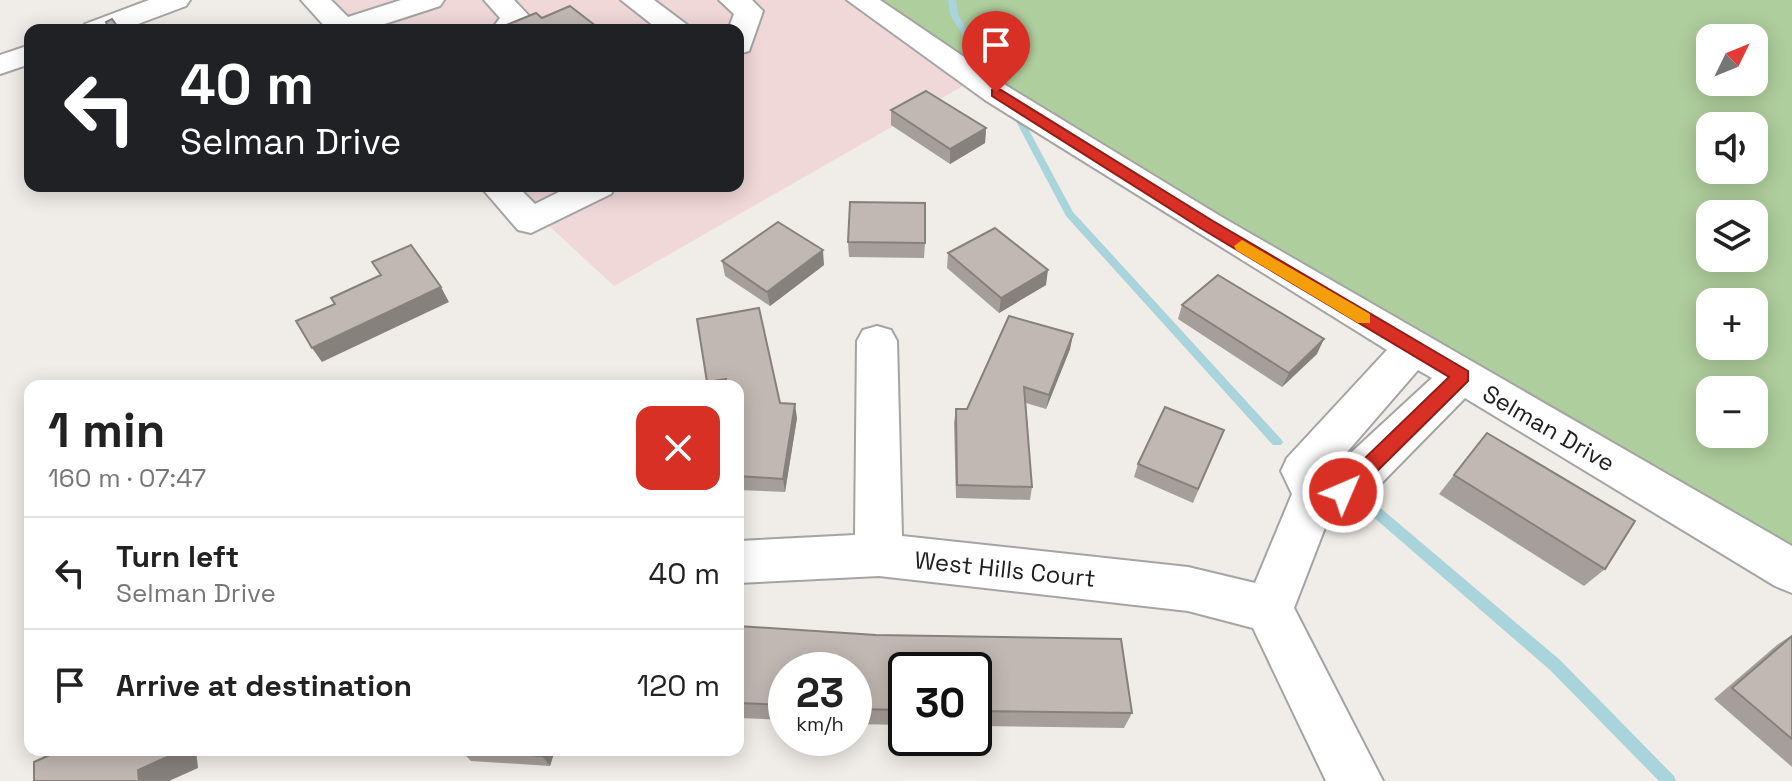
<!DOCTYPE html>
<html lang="en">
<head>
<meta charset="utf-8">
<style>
  body { margin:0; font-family:"Space Grotesk",sans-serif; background:#f6f6f6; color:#222; height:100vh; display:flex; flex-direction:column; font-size:30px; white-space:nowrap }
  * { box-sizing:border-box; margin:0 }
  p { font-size:26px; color:#767676 }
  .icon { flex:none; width:44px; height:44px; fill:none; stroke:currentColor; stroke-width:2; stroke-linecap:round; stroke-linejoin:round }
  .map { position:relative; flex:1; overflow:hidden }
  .panel { position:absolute; left:24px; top:380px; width:720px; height:376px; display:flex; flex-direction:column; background:#fff; border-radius:16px; box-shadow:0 4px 20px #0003 }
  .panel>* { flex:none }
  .guide { position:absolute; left:24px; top:24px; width:720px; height:168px; border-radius:16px; box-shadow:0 4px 20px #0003; background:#202124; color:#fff; overflow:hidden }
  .needle { width:52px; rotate:47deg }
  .fabs { position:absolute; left:1696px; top:24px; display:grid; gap:16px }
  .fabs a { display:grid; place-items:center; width:72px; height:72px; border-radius:16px; background:#fff; box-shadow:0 4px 20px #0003; font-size:40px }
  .speed { position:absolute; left:768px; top:652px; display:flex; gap:16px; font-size:40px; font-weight:700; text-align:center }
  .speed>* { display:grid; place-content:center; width:104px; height:104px; border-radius:50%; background:#fff; box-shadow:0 4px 20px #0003; line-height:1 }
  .speed small { font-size:20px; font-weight:400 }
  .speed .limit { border:4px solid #111; border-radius:12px; background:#fff; color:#111 }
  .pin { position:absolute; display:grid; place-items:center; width:68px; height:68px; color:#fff; margin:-82px -34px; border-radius:50% 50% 50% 0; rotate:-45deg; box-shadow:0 0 8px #0007 }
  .pin .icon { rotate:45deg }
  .me { position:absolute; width:88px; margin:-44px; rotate:45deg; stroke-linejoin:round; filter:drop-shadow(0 0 6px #0008) }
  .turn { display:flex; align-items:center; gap:28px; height:168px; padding:0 24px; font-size:36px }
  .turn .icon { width:104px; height:104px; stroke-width:2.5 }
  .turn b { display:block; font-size:56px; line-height:68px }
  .round { display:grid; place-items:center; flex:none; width:84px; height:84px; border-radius:16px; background:#f6f6f6 }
  .headline { display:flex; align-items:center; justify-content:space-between; height:136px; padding:0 24px }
  h1 { font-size:48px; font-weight:700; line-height:60px }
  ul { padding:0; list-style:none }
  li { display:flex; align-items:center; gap:24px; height:112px; padding:0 24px; border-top:2px solid #e0e0e0 }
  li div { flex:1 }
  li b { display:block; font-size:30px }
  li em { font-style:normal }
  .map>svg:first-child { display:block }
  .commercial { fill:#f0d7d8 }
  .forest { fill:#afce9d; fill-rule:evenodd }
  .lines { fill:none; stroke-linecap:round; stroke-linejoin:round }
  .stream { fill:#a9d4dc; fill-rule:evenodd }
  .minor-casing { stroke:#a4a4a4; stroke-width:4 }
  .minor { fill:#fff; fill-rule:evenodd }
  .wall { fill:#a69e9a }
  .shaded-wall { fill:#87817d }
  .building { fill:#c1b8b3; stroke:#87817d; stroke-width:2 }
  .route { fill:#d93025; stroke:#8d1f18; stroke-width:2 }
  .slow { fill:#f59e0b }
  .labels { text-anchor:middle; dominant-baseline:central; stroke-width:6; stroke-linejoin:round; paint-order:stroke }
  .street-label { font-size:24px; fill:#202020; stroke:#fff }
</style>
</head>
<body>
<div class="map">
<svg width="1792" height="781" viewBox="0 0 1792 781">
  <rect width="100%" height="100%" fill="#f0ece7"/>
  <polygon class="commercial" points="305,0 856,0 970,82 614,286 506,186 738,186 738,30 338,30"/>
  <path class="forest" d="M861,0H1792V571ZM1710,38H1754V82H1710ZM1710,126H1754V170H1710ZM1710,214H1754V258H1710ZM1710,302H1754V346H1710ZM1710,390H1754V434H1710Z"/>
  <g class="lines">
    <g class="stream">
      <polygon points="948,0 956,0 958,15 990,65 989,67 983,67 950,15"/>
      <polygon points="1013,105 1017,108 1073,212 1281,439 1283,442 1281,445 1273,445 1066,216 1009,108"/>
      <polygon points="1360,493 1364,494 1560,660 1674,776 1676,781 1659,781 1550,670 1356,502 1354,498 1356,494"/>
    </g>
    <defs>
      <g id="minor">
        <polygon points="149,0 190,0 186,6 122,30 80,30 85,24"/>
        <polygon points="301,0 331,0 348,17 401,0 444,0 440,6 366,30 328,30"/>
        <polygon points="484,0 514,0 531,18 522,30 491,30 500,18"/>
        <polygon points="621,0 654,0 694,30 659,30"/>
        <polygon points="719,0 752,0 763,11 749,51 738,54 738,30 728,30 734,14"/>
        <path d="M847,0H880L1007,86L1220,216L1792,546V593L1775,586L1465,398L1359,506L1331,512L1294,608L1383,781H1326L1253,628L1188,611L879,576L738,583V541L855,535L857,341L863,330L877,326L891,330L897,341L902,536L1188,567L1255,583L1292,494L1281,471L1287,458L1387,350L985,100ZM1418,370L1432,378L1328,474Z"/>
        <polygon points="30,45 30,64 0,74 0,55"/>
        <polygon points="480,186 517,186 535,204 571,186 616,186 611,194 531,233 518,230"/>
      </g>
    </defs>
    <use href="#minor" class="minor-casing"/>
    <use href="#minor" class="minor"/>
  </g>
  <g class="wall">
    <polygon points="891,110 986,128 985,143 950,164 891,125"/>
    <polygon points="848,242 925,243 924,258 849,257"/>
    <polygon points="948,253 1046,285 999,313 947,268"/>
    <polygon points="722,261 824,265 770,306 725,276"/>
    <polygon points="1182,305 1317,354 1282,387 1178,319"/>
    <polygon points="697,319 780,403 797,418 785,492 738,490 738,386 708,386"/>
    <polygon points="1073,334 1070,349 1046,409 1026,403 1032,487 1030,500 956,498 954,423 956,409 967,409"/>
    <polygon points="1224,430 1193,503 1134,477 1138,464"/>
    <polygon points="1487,433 1605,569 1584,586 1439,494"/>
    <polygon points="738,626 876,635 1121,639 1132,713 1124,728 974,726 974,670 906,670 906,725 854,724 854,670 786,670 786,720 738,718"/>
    <polygon points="1792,635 1792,767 1714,699 1777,645"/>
    <polygon points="555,750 550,766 471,761 461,751"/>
  </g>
  <g class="shaded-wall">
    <polygon points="986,128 985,143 950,164 950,149"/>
    <polygon points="823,250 824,265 770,306 767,292"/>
    <polygon points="1048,270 1046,285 999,313 1001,298"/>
    <polygon points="441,287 449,302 322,362 312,348"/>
    <polygon points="1073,334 1070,349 1046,409 1049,395"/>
    <polygon points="1324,339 1317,354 1282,387 1289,373"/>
    <polygon points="726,379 728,386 708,386 707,382"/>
    <polygon points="795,404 797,418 785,492 783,479"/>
    <polygon points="174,750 196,750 198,768 169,781 139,781 138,770"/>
    <polygon points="544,750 555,750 550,766 542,756"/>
  </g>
  <g class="building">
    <polygon points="570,6 601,30 502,30 499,28 536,13 542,18"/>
    <polygon points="112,19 120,30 109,30 106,22"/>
    <polygon points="926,91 986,128 950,149 891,110"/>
    <polygon points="850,202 925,203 925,243 848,242"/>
    <polygon points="778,222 823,250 767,292 722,261"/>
    <polygon points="995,228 1048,270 1001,298 948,253"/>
    <polygon points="411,245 441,287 312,348 296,321 335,304 331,298 381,275 372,262"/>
    <polygon points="1218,275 1324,339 1289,373 1182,305"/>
    <polygon points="759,308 780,403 795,404 783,479 738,476 738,386 725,386 726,379 707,382 697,319"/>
    <polygon points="1009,316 1073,334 1049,395 1024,387 1032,487 957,485 956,409 967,409"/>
    <polygon points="1165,407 1224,430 1198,489 1138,464"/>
    <polygon points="1487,433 1635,521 1605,569 1454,475"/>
    <polygon points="738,626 876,635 1121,639 1132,713 974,711 974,670 906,670 906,710 854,709 854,670 786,670 786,705 738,703"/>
    <polygon points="1792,636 1792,739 1732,688"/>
    <polygon points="52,750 174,750 174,754 138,770 139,781 34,781 34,762 52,754"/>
    <polygon points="461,750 544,750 542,756"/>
  </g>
  <polygon class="route" points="992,90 1001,90 1213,221 1468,371 1468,381 1350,498 1336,498 1333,492 1336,486 1449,377 1202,229 992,96"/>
  <polygon class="slow" points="1242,240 1370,314 1370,323 1358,323 1236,250 1234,246"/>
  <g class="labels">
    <g class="street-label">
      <text transform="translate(1549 428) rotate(30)">Selman Drive</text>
      <text transform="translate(1005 569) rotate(6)">West Hills Court</text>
    </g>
  </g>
</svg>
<div class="fabs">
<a><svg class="needle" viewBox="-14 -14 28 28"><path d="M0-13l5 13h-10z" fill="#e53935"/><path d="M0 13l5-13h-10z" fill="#767676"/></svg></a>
<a><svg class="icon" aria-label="sound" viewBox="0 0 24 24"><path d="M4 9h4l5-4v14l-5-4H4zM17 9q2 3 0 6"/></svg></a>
<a><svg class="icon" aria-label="layers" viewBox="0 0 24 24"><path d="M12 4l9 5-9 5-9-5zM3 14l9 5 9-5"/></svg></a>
<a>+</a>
<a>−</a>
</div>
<div class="speed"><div>23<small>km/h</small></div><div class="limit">30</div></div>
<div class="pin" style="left:996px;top:93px;background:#d93025"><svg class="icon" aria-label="arrive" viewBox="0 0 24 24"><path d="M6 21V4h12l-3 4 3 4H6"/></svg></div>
<svg class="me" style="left:1343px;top:492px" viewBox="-20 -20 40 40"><circle r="17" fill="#d93025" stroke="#fff" stroke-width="3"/><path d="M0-11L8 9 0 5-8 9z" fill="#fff"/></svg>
<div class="guide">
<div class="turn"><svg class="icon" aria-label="left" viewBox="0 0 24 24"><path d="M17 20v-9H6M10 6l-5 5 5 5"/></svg><div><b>40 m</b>Selman Drive</div></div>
</div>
<section class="panel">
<div class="headline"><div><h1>1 min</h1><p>160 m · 07:47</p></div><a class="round" style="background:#d93025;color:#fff"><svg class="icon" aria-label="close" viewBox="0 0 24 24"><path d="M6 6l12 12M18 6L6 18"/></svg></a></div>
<ul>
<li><svg class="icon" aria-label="left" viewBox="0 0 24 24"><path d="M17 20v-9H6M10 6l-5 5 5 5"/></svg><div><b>Turn left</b><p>Selman Drive</p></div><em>40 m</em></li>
<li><svg class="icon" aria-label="arrive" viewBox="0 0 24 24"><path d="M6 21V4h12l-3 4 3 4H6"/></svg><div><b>Arrive at destination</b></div><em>120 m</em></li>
</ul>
</section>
</div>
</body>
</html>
